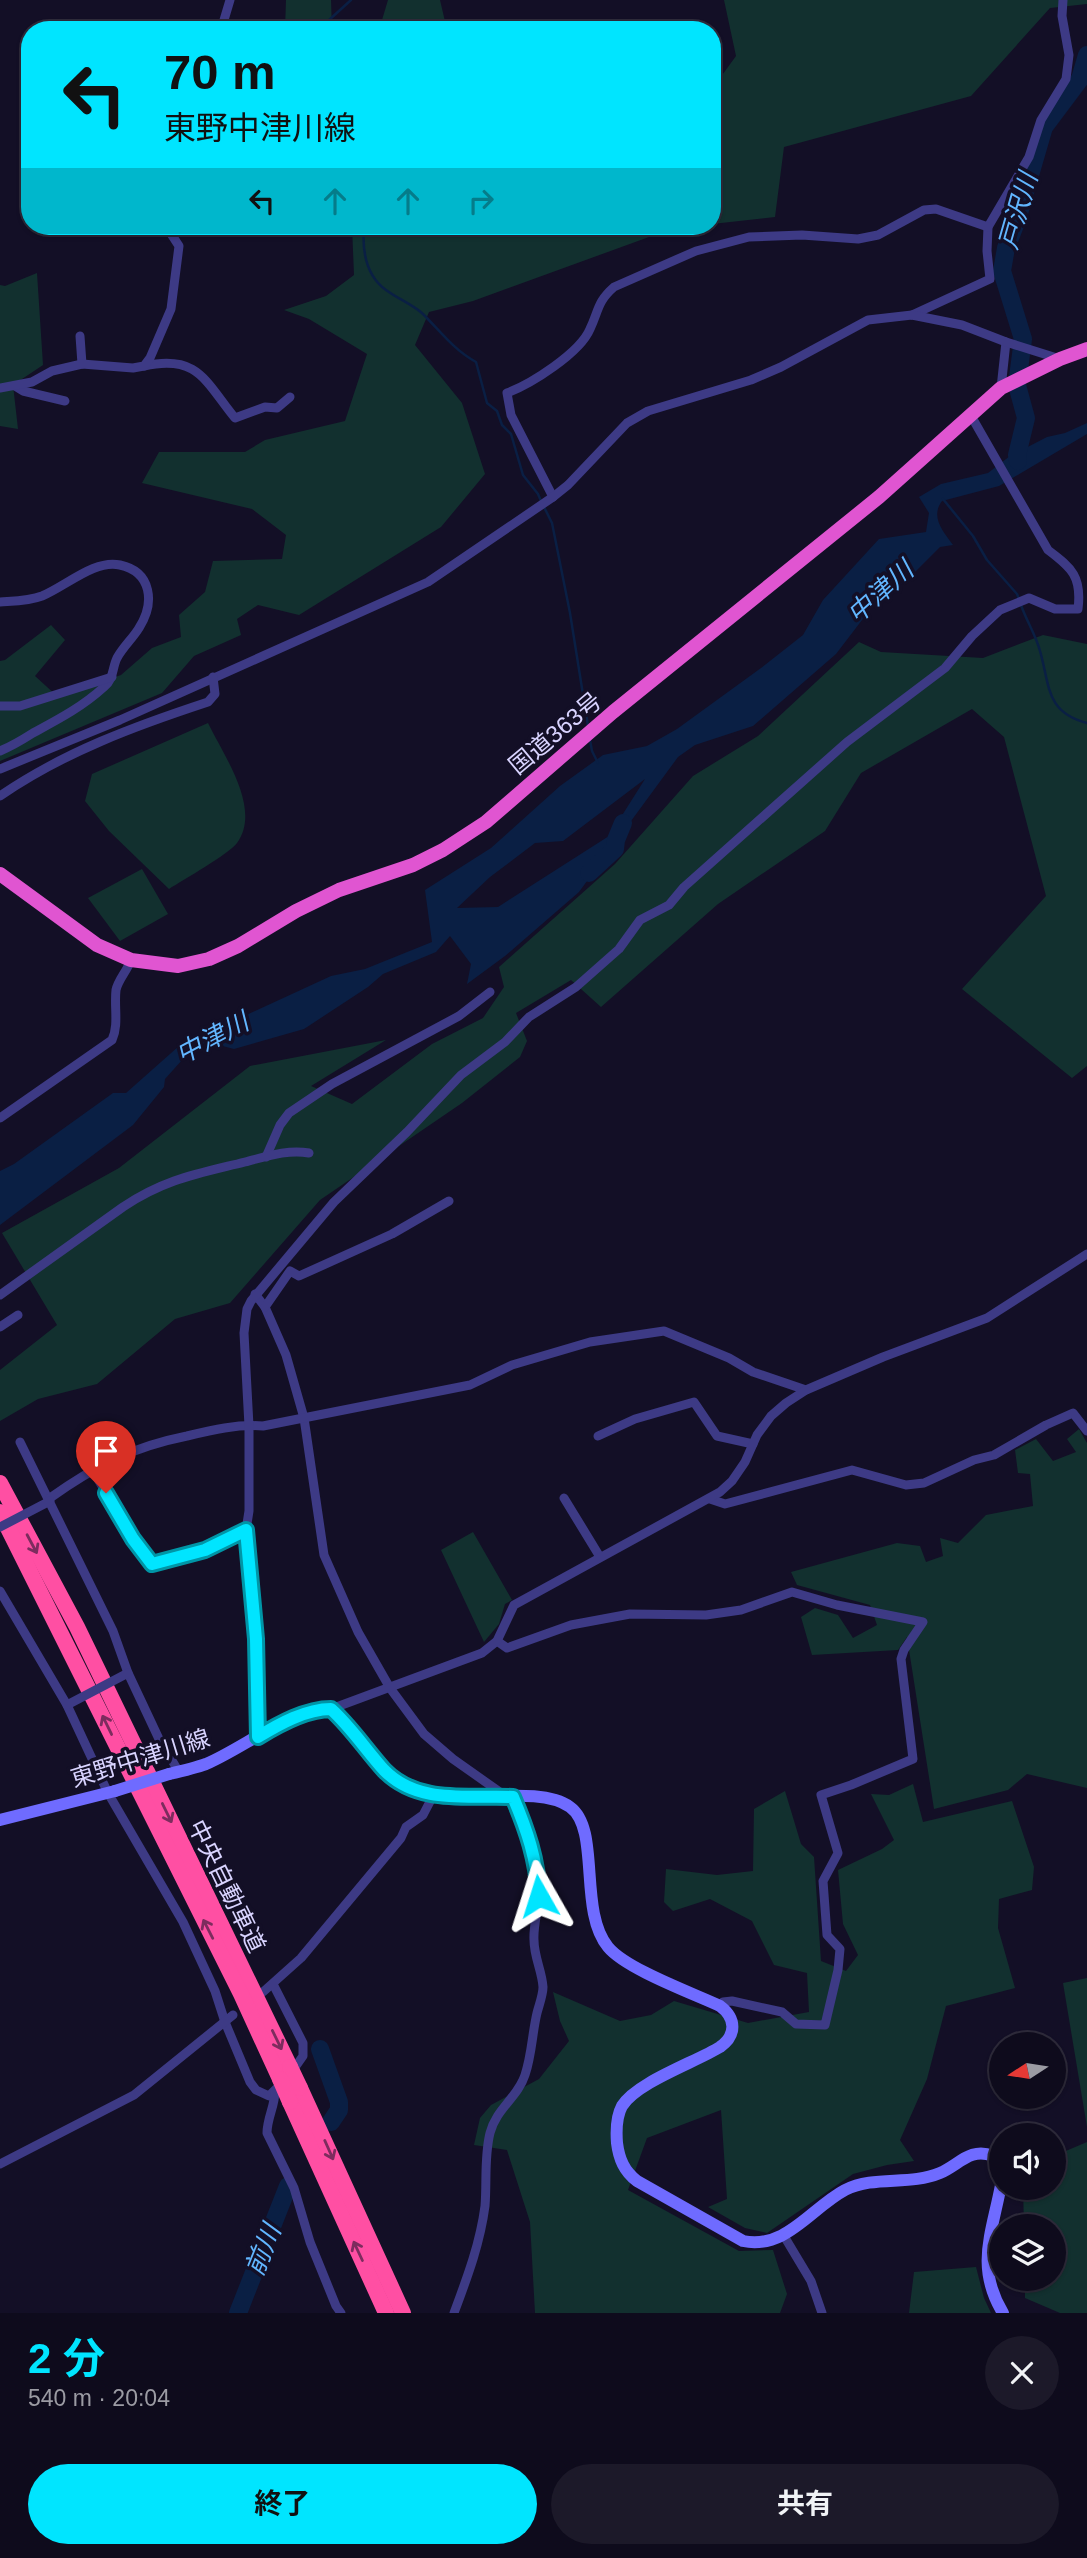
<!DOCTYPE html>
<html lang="ja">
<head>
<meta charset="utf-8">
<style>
  body { margin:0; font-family:Helvetica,"Noto Sans JP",sans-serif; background:#1c1929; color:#f1f3f6; height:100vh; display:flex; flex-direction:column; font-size:26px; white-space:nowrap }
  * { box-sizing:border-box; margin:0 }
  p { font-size:23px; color:#9b9ba3 }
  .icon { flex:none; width:38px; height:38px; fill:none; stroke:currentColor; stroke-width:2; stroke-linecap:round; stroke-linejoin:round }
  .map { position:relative; height:2313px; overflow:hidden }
  .details { display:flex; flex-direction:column; background:#0e0b1c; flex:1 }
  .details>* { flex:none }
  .top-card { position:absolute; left:21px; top:21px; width:700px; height:214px; border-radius:28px; box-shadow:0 2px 5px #0004,0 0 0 2px #2e2b3b; background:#00e5ff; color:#111; overflow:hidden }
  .needle { width:46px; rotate:258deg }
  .controls { position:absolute; left:989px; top:2032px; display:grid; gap:14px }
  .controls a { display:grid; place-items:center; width:77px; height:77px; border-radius:50%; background:#0e0b1c; box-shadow:0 2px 5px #0004,0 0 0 2px #2e2b3b; font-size:35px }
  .pin { position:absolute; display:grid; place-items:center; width:60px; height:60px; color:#fff; margin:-72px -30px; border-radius:50% 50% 50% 0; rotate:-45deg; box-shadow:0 0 7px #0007 }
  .pin .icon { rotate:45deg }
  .me { position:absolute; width:77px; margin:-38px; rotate:354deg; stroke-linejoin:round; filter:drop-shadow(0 0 5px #0008) }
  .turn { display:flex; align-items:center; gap:24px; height:147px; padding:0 28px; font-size:32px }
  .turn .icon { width:91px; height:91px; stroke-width:2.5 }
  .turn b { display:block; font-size:49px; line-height:60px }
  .lanes { display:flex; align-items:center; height:66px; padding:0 28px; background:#0003; justify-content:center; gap:35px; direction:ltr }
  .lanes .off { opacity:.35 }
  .round { display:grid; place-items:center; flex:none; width:74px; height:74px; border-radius:37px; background:#1c1929 }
  .headline { display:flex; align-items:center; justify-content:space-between; height:119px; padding:0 28px }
  h1 { font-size:42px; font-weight:700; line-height:52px; color:#00e5ff }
  .cta { display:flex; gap:14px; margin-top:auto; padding:14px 28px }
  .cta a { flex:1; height:80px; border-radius:42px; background:#00e5ff; color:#111; font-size:28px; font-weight:700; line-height:80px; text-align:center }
  .cta a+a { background:#1c1929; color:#f1f3f6 }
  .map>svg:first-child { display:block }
  .green { fill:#12302f }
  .water { fill:#0a1f44; fill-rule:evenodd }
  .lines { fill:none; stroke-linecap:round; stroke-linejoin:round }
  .stream { stroke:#0a1f44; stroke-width:2.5 }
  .river { stroke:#0a1f44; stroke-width:18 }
  .minor { stroke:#3d3a85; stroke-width:9 }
  .secondary { stroke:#6f6bff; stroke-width:12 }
  .trunk { stroke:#e055d1; stroke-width:14 }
  .motorway { stroke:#ff4fa3; stroke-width:16 }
  .minor-bridge { stroke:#3d3a85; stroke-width:9 }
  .secondary-bridge { stroke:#6f6bff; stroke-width:12 }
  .motorway-bridge { stroke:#ff4fa3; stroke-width:16 }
  .oneway { stroke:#7d2c5e }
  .route-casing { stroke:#0095a6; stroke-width:18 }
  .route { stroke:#00e5ff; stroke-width:12 }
  .labels { text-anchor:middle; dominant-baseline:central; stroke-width:7; stroke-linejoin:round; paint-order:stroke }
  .street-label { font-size:24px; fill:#d9d4ff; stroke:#130f26 }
  .water-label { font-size:26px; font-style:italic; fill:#62b6ff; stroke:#130f26 }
</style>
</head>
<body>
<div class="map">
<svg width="1087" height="2313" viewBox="0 0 1087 2313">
  <rect width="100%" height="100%" fill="#130f26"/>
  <g class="green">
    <polygon points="286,0 331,0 332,30 285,30"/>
    <polygon points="388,0 440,0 447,30 379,30"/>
    <polygon points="724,0 1087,0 1087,4 1050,8 971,96 784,147 775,217 712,224 712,89 736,56"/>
    <polygon points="352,226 515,226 516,231 535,226 700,226 671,229 473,301 429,312 415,345 462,403 485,474 441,527 299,615 258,605 237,619 241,635 194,656 162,693 0,761 0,661 5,660 51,625 65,640 35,676 58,697 121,675 152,648 181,637 179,615 205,592 213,561 282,559 286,535 252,509 142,483 159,452 245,452 265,440 345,421 367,354 309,319 284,310 326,296 354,275"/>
    <polygon points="37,273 43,365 13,385 18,429 0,426 0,285 5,286"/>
    <polygon points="1043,635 1087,644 1087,1066 1072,1078 962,989 1046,896 1004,737 972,709 861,773 825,831 718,904 601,1007 571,980 516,1013 527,1041 520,1057 462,1103 320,1200 230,1303 175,1319 97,1384 38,1399 0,1421 0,1370 57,1325 2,1233 119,1168 250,1066 386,1040 311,1086 352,1104 432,1044 483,1018 504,987 499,967 615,864 693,776 758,736 859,642 881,652 983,658"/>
    <path d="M208,723C224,756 262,809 237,843C229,854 183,880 169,889L109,831L85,801L92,774Z"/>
    <polygon points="142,869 168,914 120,941 88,898"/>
    <polygon points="1079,1429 1087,1443 1087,1788 1027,1774 1008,1790 934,1809 907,1637 898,1650 812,1655 801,1617 815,1608 838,1615 853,1638 877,1625 870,1605 797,1585 791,1572 897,1543 920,1546 926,1562 943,1556 940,1538 958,1543 986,1515 1033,1506 1030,1474 1018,1473 1015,1450 1036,1439 1053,1461 1076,1452 1067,1439"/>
    <polygon points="473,1532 512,1600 505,1604 499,1624 484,1642 441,1550"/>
    <polygon points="913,1784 923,1822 1012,1801 1034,1867 1032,1890 999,1899 998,1928 1015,1988 946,2006 927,2079 900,2140 914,2161 887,2165 853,2174 767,2233 745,2228 708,2207 727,2199 721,2110 647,2138 628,2190 739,2251 773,2250 787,2294 780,2313 535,2313 530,2222 507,2150 474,2145 480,2118 491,2105 539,2079 569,2041 560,2021 553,1992 620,2021 651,2015 674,2001 748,2023 809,2012 807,1973 774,1965 752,1921 710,1899 673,1911 664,1902 666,1869 717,1875 753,1871 754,1809 785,1791 801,1844 814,1857 821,1961 846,1971 858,1955 843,1924 838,1870 882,1849 894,1840 871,1794 889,1795"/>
    <polygon points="1087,1978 1087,2127 1063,1983"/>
    <polygon points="1087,2142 1087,2313 1060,2313 1025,2298 1025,2279 1054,2278 1054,2226 1024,2226 1023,2188 1054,2188 1054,2156"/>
    <polygon points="976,2267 984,2298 991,2313 909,2313 914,2272"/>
  </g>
  <path class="water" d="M1087,423V434L999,486L942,501C930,517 943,531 953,545L940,547L911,576L872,607L836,654L753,726L695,745L678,757L579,892L505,956L467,984L471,964L450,936L436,952L383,974L368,987L304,1029L234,1049L207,1042L191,1050L165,1079L164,1087L133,1125L0,1225V1171L14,1164L113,1093H126L179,1046L331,976L365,969L432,942L425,890L491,848L560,786L603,755L647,746L677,729L761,668L803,635L823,600L879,539L926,532L929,513L919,497L941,484L988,473L1010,456L1047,437L1065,433ZM645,779L609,836L498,907L457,908L490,877L535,843L563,841Z"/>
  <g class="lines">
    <g class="stream">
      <polyline points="325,30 329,20 351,0"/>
      <path d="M364,226C362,250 365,275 386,290C398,299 412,304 423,314C441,332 454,350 476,362L487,403L497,411L502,425L511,434L523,475L538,494L541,501"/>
      <polyline points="943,499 973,536 987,560 1017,594 1019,599"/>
      <polyline points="544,507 552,523 570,613 588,726"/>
      <path d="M1021,605C1026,620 1036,635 1040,651C1050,685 1045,712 1087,723"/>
      <polyline points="590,740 592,751 598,763"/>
    </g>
    <g class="river">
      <polyline points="1018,461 1017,455 1026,418 1017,385 1023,339 1002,271 1006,248 1017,220 1044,127 1080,79 1087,55"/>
      <polyline points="589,873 615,849 616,840 623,823"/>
      <polyline points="320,2049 339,2102 339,2110 331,2122"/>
      <polyline points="238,2313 288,2186"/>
    </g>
    <g class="minor">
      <polyline points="221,30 230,0"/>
      <polyline points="912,315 990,279 987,251 988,227 1029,157 1041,120 1066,79 1069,55 1062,16 1063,0"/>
      <polyline points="80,336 82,364"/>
      <path d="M144,366C198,354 205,381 235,418L265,407L277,408L290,397"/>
      <polyline points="15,386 23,391 65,401"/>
      <polyline points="0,388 32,382 52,371 82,364 133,368 144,366 150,358 171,309 179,246 166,226"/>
      <polyline points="1001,388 1006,342"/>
      <path d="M553,497L511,415L507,393C531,384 580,353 590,329C599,310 597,302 614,287L696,251L749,237L802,235L858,239L878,235L924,210L936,209L988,227"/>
      <path d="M0,602C14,601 29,601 42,596C66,586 95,559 120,565C152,572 155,603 139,628C133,638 123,647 117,658C112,668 114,679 104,687C82,707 59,719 33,733C22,740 12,746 0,751"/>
      <polyline points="0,706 20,706 112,677"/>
      <polyline points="0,769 120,720 428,582 553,497 568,485 627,423 648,411 751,380 781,367 868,320 912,315 962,325 1006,342 1060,359"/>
      <path d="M0,796C64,752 135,726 208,702L215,694L213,677"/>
      <path d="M0,1118L112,1040C119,1025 114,1007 116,990C118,980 127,971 131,960"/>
      <polyline points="266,1157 280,1125 289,1113 332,1084 459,1016 490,992"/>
      <polyline points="255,1294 265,1307 286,1355 304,1418 324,1555 358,1632 390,1688 424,1734 453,1759 504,1795"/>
      <path d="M0,1295L123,1207C165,1179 197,1174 245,1162C265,1157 287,1149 309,1153"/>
      <polyline points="265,1307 290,1271 299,1276 392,1234 449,1201"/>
      <polyline points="0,1327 18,1315"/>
      <polyline points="598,1436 635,1419 694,1402 717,1436 753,1444"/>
      <polyline points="20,1442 113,1631 128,1673 159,1739 179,1772"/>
      <polyline points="92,1469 133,1539 152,1564 205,1550 246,1530"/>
      <path d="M50,1498C95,1466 132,1447 187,1436C212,1430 237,1424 263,1426L470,1385L512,1365L590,1342L664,1331L729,1358L753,1372L806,1390"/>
      <polyline points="564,1498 600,1557"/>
      <polyline points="710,1499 725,1504 852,1470 906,1485 924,1483 974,1460 994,1455 1046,1425 1073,1413 1087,1431"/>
      <polyline points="0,1591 67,1705 108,1793 183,1922 215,1991 225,2022 250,2082 256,2090 269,2096 282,2083"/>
      <polyline points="497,1641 507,1648 571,1625 630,1614 706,1615 741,1610 792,1592 837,1605 923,1622 904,1650 901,1659 913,1759 851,1785 821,1795 838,1853 823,1881 827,1935 840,1949 838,1970 825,2025 796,2024 782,2012 732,2001 723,2002 720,2006"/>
      <polyline points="331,1709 482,1653 497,1641 514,1605 720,1492 732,1481 745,1462 757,1435 771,1416 786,1403 806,1390 883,1357 987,1318 1087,1254"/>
      <path d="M258,1737L256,1638L246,1530L249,1511V1426L244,1333L247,1309L251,1301L334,1202L407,1132L461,1075L505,1042L529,1017L576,987L619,949L640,920L669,905L684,887L847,742L945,668L972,636L1000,610L1029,598L1055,609H1078C1082,577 1072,568 1048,550L970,414"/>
      <polyline points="273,1984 303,2043 303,2056 291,2073"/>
      <polyline points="263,1992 301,1958 401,1838 406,1827 423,1815 434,1794"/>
      <path d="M275,2091C275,2106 267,2118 267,2133L294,2188L310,2242L336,2306L341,2313"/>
      <polyline points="0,2164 134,2095 233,2015"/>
      <polyline points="784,2236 811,2281 822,2313"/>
      <path d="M454,2313C467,2278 480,2244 485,2206C487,2182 484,2157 490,2133C496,2109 518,2097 525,2075C532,2054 532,2034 537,2013C539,2005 543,1995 543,1987C542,1971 534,1957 534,1940C533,1924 539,1909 539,1893C539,1858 526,1828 513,1797"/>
    </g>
    <g class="secondary">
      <path d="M169,1774C182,1771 195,1768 206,1764C244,1748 290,1709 331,1709C359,1733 377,1777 413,1791C456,1807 537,1783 570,1807C601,1829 578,1911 608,1947C626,1969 692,1993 720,2006C736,2018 737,2035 720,2047C696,2062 637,2082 622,2106C616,2117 616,2130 617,2143C619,2159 624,2171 637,2181L743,2241C786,2250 811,2208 845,2190C875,2175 909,2186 940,2173C959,2165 970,2147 993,2156L1001,2167"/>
      <polyline points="0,1820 115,1791"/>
      <path d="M1001,2185C992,2233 975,2267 1003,2313"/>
    </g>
    <polyline class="trunk" points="0,874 97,945 131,960 178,966 209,959 238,946 296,911 339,890 413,865 443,850 486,822 613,712 879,497 1001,388 1060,359 1087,349"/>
    <g class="motorway">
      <polyline points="0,1483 77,1627 290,2067"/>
      <polyline points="0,1512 241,1994 280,2079"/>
      <polyline points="300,2088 403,2313"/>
      <polyline points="290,2102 386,2313"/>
    </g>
    <g class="minor-bridge">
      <polyline points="0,1527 50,1501"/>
      <polyline points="67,1705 128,1673"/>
    </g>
    <polyline class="secondary-bridge" points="115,1791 169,1774"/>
    <g class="motorway-bridge">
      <polyline points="290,2067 300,2088"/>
      <polyline points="280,2079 290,2102"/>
    </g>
  </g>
  <defs><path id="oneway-shaft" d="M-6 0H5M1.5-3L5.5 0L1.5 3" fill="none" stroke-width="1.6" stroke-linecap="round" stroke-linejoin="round" transform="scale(1.75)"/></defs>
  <g class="oneway">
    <use href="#oneway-shaft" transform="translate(32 1544) rotate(62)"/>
    <use href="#oneway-shaft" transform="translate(107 1725) rotate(-116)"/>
    <use href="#oneway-shaft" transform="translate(167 1813) rotate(64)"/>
    <use href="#oneway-shaft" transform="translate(208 1929) rotate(-117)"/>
    <use href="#oneway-shaft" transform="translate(277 2040) rotate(64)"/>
    <use href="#oneway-shaft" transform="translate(329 2150) rotate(66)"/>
    <use href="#oneway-shaft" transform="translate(358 2251) rotate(-115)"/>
  </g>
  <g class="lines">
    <defs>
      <path id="route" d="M106,1493L133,1539L152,1564L205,1550L246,1530L256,1639L258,1737C279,1724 306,1709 331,1709C351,1727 366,1750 384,1770C418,1805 468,1795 513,1797C527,1830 537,1859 539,1896"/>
    </defs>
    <use href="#route" class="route-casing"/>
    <use href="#route" class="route"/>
  </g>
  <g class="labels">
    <g class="street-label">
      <text transform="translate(555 733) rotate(-40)">国道363号</text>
      <text transform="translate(140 1758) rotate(-17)">東野中津川線</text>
      <text transform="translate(227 1886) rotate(64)">中央自動車道</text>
    </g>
    <g class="water-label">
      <text transform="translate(1018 211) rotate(-74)">戸沢川</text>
      <text transform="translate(880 592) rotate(-42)">中津川</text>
      <text transform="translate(212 1038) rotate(-28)">中津川</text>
      <text transform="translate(263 2250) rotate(-68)">前川</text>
    </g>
  </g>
</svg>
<div class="controls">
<a><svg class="needle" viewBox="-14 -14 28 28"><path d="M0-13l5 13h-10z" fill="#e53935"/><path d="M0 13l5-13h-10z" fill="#9b9ba3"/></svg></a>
<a><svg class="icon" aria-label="sound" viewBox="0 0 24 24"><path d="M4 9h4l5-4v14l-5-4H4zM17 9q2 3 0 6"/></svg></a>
<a><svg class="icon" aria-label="layers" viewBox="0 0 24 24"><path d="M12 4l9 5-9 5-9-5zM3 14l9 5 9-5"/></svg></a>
</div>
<div class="pin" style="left:106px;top:1493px;background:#d93025"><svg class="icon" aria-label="arrive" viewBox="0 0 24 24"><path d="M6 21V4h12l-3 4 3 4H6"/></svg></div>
<svg class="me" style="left:539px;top:1896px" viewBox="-20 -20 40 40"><path d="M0-17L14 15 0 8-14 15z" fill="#00e5ff" stroke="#fff" stroke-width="4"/></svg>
<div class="top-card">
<div class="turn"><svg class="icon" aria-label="left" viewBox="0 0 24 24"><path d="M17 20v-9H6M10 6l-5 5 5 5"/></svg><div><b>70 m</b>東野中津川線</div></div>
<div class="lanes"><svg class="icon" aria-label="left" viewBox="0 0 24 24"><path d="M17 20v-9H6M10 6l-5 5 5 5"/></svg><svg class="icon off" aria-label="ahead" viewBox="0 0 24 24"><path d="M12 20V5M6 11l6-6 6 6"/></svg><svg class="icon off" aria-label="ahead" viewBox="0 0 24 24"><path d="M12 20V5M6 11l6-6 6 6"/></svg><svg class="icon off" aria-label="right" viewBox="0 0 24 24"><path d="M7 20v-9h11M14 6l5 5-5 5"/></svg></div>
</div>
</div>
<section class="details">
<div class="headline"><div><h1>2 分</h1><p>540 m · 20:04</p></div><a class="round"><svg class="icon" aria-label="close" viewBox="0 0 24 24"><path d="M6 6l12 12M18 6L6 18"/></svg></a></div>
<div class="cta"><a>終了</a><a>共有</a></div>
</section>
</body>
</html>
